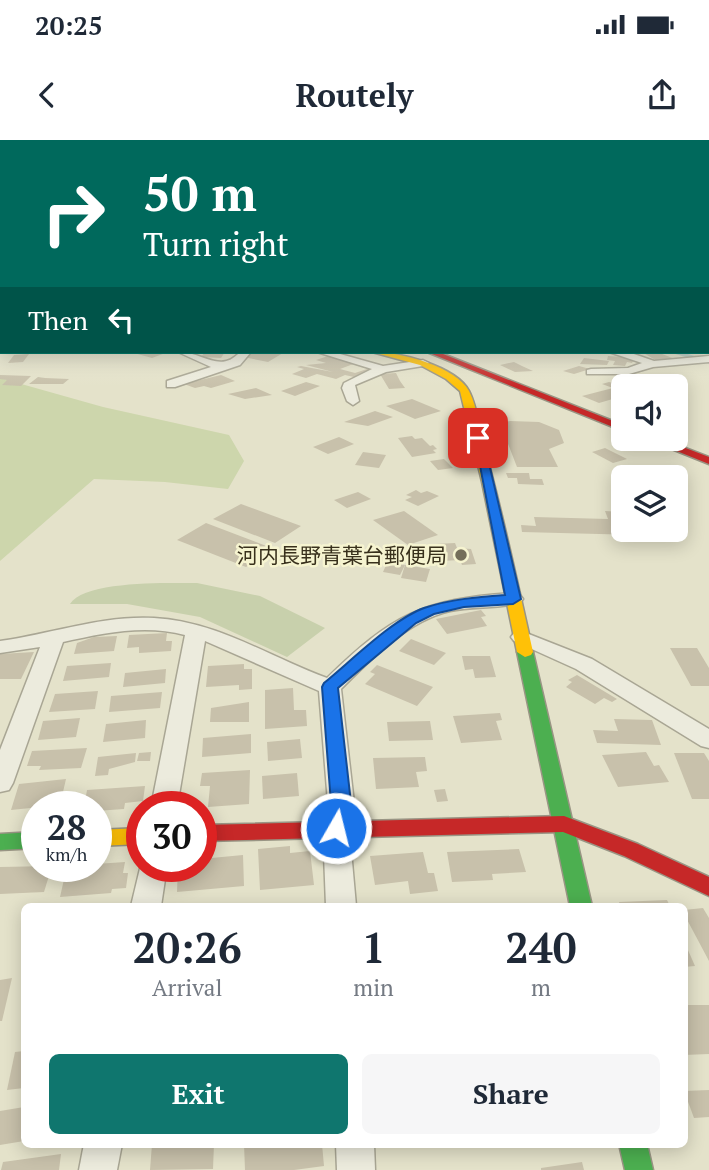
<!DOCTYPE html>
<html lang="en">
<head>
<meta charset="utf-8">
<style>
  body { margin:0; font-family:"PT Serif","Noto Sans JP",serif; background:#f6f6f7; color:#1f2937; height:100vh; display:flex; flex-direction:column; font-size:26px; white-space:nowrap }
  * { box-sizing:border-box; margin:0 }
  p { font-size:23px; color:#747a83 }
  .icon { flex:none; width:38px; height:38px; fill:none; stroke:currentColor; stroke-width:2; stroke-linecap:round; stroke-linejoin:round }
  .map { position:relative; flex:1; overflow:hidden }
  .panel { position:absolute; left:21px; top:763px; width:667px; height:245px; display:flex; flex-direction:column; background:#fff; border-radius:10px; box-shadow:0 4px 18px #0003 }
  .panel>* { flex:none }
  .top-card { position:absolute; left:0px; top:0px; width:710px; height:214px; box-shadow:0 4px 18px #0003; background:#00695c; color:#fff; overflow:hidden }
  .buttons { position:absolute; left:611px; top:234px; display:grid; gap:14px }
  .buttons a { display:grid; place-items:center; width:77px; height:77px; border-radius:10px; background:#fff; box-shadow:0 4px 18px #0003; font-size:35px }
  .speed { position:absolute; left:21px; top:651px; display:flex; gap:14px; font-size:35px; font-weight:700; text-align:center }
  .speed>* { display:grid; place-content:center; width:91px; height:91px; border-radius:50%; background:#fff; box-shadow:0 4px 18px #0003; line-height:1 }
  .speed small { font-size:18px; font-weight:400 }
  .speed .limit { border:10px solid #d22; background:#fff; color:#111 }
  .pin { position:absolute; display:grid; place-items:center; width:60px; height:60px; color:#fff; margin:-30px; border-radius:14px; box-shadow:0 4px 10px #0006 }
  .me { position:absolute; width:77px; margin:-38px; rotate:8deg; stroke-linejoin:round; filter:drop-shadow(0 0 5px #0008) }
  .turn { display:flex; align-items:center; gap:24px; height:147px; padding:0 28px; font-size:32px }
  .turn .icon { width:91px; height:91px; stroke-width:2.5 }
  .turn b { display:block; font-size:49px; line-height:60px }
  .then { display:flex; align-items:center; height:66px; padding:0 28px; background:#0003; gap:14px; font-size:26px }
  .eta { display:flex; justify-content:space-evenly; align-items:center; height:119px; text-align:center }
  .eta b { font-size:42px; font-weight:700; line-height:49px }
  .primary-button { display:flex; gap:14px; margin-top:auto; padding:14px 28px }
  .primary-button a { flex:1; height:80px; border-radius:10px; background:#0f766e; color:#fff; font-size:28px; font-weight:700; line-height:80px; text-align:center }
  .primary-button a+a { background:#f6f6f7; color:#1f2937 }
  .status { display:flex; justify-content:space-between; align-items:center; height:49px; padding:0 35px; background:#fff; direction:ltr }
  .status svg { height:19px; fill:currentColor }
  header { display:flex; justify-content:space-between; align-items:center; height:91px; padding:0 28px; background:#fff; font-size:32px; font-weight:700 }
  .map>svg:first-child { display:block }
  .green { fill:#cdd6ac }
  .cemetery { fill:#c8d0ac }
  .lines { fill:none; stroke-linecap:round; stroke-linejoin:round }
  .stream { stroke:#b6cbc2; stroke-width:3.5 }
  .building { fill:#c8c1ab }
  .street-casing { stroke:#a9a694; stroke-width:3 }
  .fast-casing { stroke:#999584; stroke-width:3 }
  .slow-casing { stroke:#999584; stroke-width:3 }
  .jam-casing { stroke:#999584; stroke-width:3 }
  .street { fill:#ecebdd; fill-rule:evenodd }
  .fast { fill:#4caf50; fill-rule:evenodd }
  .slow { fill:#ffc107; fill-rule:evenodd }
  .jam { fill:#c62828; fill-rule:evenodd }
  .route { fill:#1a73e8; stroke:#114b97; stroke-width:2 }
  .poi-dot { fill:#746e59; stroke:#f6f4d0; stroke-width:2.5 }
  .labels { text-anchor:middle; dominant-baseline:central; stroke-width:5; stroke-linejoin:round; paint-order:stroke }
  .poi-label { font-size:21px; fill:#38301c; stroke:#f6f4d0; text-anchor:end }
</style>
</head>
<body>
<div class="status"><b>20:25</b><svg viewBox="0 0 49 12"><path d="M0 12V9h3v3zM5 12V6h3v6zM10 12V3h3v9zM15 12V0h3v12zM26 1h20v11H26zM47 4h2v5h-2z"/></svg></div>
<header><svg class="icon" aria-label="back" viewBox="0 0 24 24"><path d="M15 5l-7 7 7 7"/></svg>Routely<svg class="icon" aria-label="share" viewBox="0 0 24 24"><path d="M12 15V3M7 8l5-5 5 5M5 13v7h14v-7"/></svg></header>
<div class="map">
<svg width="709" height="1030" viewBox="0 0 709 1030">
  <rect width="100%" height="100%" fill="#e4e2ca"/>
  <polygon class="green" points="0,238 103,267 229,295 244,321 228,349 165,342 94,339 0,421"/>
  <path class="cemetery" d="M197,443L260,456L325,488L287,517L200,477L127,464H70C84,440 171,443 197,443Z"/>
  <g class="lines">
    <polyline class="stream" points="675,212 709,222"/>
  </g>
  <g class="building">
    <polygon points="138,212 168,212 152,218 134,213"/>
    <polygon points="205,212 225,212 221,218 201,217"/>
    <polygon points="252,212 275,212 283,213 268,222 243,217"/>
    <polygon points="642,212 657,212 675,219 657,221"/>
    <polygon points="29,214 23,222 8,223 14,215"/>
    <polygon points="328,216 356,223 340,229 355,233 367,229 371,230 354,237 345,235 336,239 317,234 306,238 292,234 304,229 297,227 301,226 333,232 306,225 326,223 316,220"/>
    <polygon points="608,216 623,217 634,219 632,223 627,222 625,226 613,225 615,221 607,220"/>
    <polygon points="584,218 609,221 607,225 580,224"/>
    <polygon points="514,222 522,226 533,231 515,232 500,225"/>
    <polygon points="579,226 590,229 574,234 563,231"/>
    <polygon points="396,233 400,241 405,248 389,249 380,234"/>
    <polygon points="0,235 31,236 21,246 2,245 7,240 0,239"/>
    <polygon points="221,235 235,241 211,248 204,246 195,248 184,244"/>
    <polygon points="38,237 45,238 69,239 63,244 29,244"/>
    <polygon points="306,242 320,246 295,256 281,251"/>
    <polygon points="609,242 630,247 623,247 623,256 599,263 582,256 613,248 602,244"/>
    <polygon points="256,248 272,255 245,259 228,254"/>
    <polygon points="412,259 441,271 415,279 386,266"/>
    <polygon points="375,271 393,277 368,286 344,282"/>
    <polygon points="510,281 539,282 559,290 564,303 549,309 558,327 517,327 500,283"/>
    <polygon points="412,296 415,299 422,298 430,306 433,305 437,309 433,310 436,313 412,317 398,298"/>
    <polygon points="339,297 354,304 328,314 313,307"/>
    <polygon points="605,308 627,319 613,323 592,312"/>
    <polygon points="363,312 386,315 379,328 355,325"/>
    <polygon points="444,319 453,328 438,330 430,321"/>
    <polygon points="506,333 529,333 530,339 542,339 544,345 518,344 517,338 508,338"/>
    <polygon points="416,350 421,353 427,351 439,356 418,366 405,360 412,357 406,355"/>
    <polygon points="358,352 371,359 347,368 334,360"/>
    <polygon points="241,364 301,386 275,403 213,379"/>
    <polygon points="404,371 438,395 408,405 373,380"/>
    <polygon points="605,371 623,372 623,390 635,390 637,395 522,392 521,385 536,386 534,377 608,379"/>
    <polygon points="206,383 274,409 246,427 177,400"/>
    <polygon points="455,403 457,408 471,409 476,424 462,425 460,420 442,421 436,404"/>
    <polygon points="387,423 405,425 400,435 383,432"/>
    <polygon points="405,425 430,429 426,442 401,438"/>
    <polygon points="481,470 486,476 481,477 487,486 447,494 436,479"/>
    <polygon points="167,493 166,501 172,501 171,511 139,513 139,507 127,508 129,495"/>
    <polygon points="117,496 114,511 74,514 77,503 94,497"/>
    <polygon points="411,499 446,513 434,525 399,511"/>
    <polygon points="670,508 697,508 709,528 709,546 691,546"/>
    <polygon points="34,512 21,539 0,539 0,514"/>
    <polygon points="462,516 490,516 496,537 475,538 473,529 465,530"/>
    <polygon points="111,523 109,537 63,541 67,526"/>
    <polygon points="244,524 244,529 252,529 252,549 239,550 239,545 206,547 208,526"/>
    <polygon points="377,525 433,547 417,566 365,544 375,534 370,532"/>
    <polygon points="166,529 165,543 123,547 125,533"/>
    <polygon points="577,535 617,559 612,562 604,558 595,564 566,547 572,542 568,540"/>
    <polygon points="293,548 294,570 306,570 307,586 265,589 265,550"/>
    <polygon points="98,551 95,569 49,572 55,554"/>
    <polygon points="162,552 160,568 109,572 111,556"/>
    <polygon points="249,562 249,582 210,582 211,568"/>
    <polygon points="500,573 502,580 496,581 502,600 461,603 453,576"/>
    <polygon points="80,578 76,597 38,600 43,581"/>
    <polygon points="614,579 652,580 661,605 597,603 593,590 618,591"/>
    <polygon points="146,580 145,598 103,602 106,584"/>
    <polygon points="430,581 433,600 389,601 387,582"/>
    <polygon points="251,594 251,613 202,617 203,598"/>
    <polygon points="300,599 302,618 268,621 267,602"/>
    <polygon points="87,608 81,628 39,630 41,626 27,626 32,611"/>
    <polygon points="151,612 150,621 137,621 139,613"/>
    <polygon points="646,612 654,626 659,625 669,642 618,647 602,615"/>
    <polygon points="136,613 135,622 109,629 108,635 95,636 98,617"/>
    <polygon points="674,613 704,613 709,621 709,659 692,659"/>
    <polygon points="425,617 427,631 416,632 419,647 376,649 373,618"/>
    <polygon points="250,630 249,664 208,667 210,646 200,646 202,633"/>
    <polygon points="297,633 299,656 263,659 262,636"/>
    <polygon points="66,639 60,665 11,670 19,644"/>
    <polygon points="145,646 143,661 125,663 124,669 96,671 96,667 84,667 87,650"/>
    <polygon points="445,649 448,661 437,662 434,650"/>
    <polygon points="290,706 290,713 310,711 314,745 260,750 258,709"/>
    <polygon points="519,709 526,732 492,734 493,740 452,742 447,712"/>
    <polygon points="423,712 428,733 434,733 438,751 410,754 408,741 375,745 370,716"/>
    <polygon points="243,715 244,746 177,752 178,726 201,726 201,719"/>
    <polygon points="125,722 123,733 128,733 126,748 112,749 111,753 60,757 67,726"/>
    <polygon points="52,726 44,752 0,754 0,727"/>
    <polygon points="667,760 670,766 620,766 619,762"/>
    <polygon points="703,768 709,778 709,821 684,774 684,770"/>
    <polygon points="684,801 695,826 684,827"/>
    <polygon points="12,838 2,881 0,881 0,840"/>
    <polygon points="684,865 709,865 709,914 684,915"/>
    <polygon points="24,911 24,948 7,950 15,912"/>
    <polygon points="709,950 709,977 694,978 684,951"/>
    <polygon points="24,967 24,1001 0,1005 0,971"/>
    <polygon points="152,1004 214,1004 213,1029 150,1030"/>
    <polygon points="244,1004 322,1004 324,1026 294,1030 245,1030"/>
    <polygon points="61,1014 59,1030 1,1030 3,1022"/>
    <polygon points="582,1022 584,1030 541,1030 541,1028"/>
  </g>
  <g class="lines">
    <defs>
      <g id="street">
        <polygon points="0,132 2,132 0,137"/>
        <rect x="0" y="155" width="2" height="6"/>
        <rect x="0" y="175" width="2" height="6"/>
        <path d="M178,212C204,212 220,234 240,212H251L240,225L175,247H167V241L211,227Z"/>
        <polygon points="317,212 333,212 383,226 423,220 429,223 423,226 386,232 355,245 359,261 353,265 347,261 342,248 344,243 372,229"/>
        <polygon points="609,212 628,212 654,221 709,216 709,222 653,227 629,234 587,234 587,230 591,229 628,228 642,223"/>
        <path d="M513,453L520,455L523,459L520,463C497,469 473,466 450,471C407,481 371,519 341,549L354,663L349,688L356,766H326L323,688L328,663L319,551L205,501L177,667H151L185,495C145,484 103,493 63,502L13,643L9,650L0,652V610L40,507L0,513V501C51,494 102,475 154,478C217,481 269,517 327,538C392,475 422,459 513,453Z"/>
        <polygon points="521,491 592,519 709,589 709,608 701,606 576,529 514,501 511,497 514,493"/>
        <polygon points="142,720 142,726 167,726 161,766 131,766"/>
        <polygon points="84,1004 122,1004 117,1030 79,1030"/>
        <polygon points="336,1004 374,1004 375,1030 337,1030"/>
      </g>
      <g id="fast">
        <polygon points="525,507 533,512 592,766 570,766 517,512"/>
        <polygon points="37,692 37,708 0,710 0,694"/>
        <polygon points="619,1004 647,1004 653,1030 625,1030"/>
      </g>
      <g id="slow">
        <path d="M372,212C397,211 456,226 469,251C478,268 480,294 486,313C504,379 518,446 533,512L531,515L525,517L517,512L482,342L460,251L446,239L420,225Z"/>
        <polygon points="142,688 142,704 96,706 96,690"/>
      </g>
      <g id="jam">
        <polygon points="427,212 438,212 623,285 623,291"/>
        <polygon points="647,299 662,299 709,317 709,324"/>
        <polygon points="564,676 638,704 709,737 709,756 624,716 563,692 201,701 201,685"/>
      </g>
    </defs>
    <use href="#street" class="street-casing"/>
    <use href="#fast" class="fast-casing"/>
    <use href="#slow" class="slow-casing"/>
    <use href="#jam" class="jam-casing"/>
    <use href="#street" class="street"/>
    <use href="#fast" class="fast"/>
    <use href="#slow" class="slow"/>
    <use href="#jam" class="jam"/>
  </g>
  <linearGradient id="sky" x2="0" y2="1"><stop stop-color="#94bdd9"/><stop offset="0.42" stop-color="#f3f2e7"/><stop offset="1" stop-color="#f3f2e7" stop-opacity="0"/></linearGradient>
  <rect width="709" height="247" fill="url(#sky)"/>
  <path class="route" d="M474,295L483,298L521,459L513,464L464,467L434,474L416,483L338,548L351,663L343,694L336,696L329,694L326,688L331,663L322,547L324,543C351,521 393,479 424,468C451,459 478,457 505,455Z"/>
  <circle class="poi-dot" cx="461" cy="415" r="7"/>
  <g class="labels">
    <g class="poi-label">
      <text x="447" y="415">河内長野青葉台郵便局</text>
    </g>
  </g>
</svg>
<div class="buttons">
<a><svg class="icon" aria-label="sound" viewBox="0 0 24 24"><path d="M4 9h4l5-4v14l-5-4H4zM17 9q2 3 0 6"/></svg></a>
<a><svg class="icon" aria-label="layers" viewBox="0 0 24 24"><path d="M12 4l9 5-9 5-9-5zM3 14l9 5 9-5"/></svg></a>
</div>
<div class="speed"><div>28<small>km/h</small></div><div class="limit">30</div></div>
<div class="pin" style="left:478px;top:298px;background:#d93025"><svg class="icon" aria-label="arrive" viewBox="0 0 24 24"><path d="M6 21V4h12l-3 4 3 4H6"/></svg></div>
<svg class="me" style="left:336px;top:688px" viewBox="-20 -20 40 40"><circle r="17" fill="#1a73e8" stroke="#fff" stroke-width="3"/><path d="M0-11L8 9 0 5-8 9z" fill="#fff"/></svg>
<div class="top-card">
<div class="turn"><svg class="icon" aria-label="right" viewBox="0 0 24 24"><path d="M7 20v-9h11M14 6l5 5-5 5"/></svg><div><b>50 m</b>Turn right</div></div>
<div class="then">Then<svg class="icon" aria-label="left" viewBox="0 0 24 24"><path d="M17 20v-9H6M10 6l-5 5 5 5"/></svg></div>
</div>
<section class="panel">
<div class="eta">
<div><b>20:26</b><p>Arrival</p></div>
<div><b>1</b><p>min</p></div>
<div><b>240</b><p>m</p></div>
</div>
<div class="primary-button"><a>Exit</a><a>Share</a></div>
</section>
</div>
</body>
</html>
